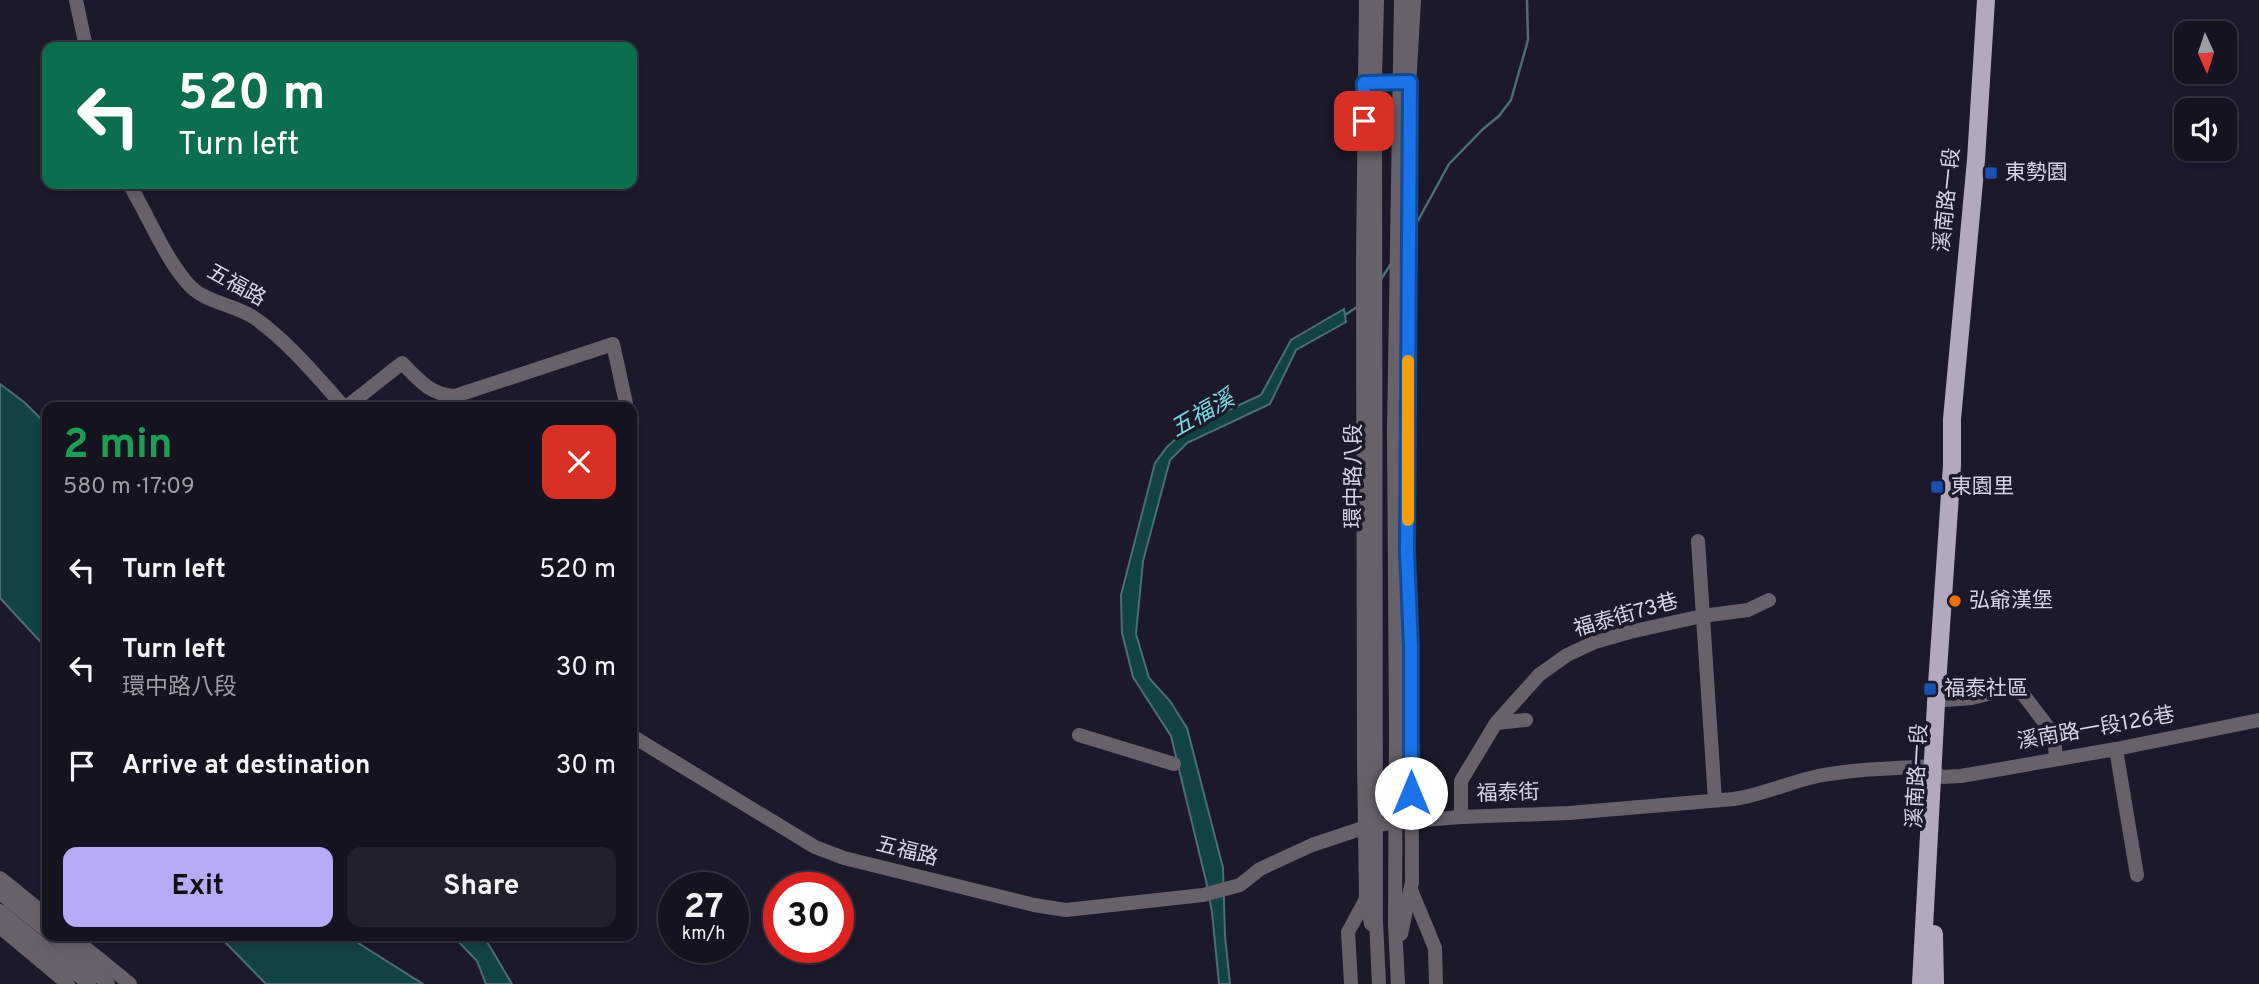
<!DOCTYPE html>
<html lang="en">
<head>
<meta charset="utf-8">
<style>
  body { margin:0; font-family:Overpass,"Noto Sans TC",sans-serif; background:#22202d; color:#f1f3f6; height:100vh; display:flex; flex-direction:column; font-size:26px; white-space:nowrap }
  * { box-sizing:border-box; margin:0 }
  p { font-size:23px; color:#9d9ea5 }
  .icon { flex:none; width:38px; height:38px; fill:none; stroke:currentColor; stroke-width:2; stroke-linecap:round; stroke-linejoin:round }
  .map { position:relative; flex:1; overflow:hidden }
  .sheet { position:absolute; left:42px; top:402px; width:595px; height:539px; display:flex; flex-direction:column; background:#151320; border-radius:14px; box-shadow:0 4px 10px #0003,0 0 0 2px #34323e }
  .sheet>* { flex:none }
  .banner { position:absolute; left:42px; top:42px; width:595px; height:147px; border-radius:14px; box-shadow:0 4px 10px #0003,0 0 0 2px #34323e; background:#0b6e4f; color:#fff; overflow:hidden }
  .needle { width:46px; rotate:177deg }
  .tools { position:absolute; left:2174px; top:21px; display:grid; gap:14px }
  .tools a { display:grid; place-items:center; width:63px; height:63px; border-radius:14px; background:#151320; box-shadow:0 4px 10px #0003,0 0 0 2px #34323e; font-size:35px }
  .speed { position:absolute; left:658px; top:872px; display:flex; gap:14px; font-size:35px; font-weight:700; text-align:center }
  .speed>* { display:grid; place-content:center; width:91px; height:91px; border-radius:50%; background:#151320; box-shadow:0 4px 10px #0003,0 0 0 2px #34323e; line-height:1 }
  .speed small { font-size:18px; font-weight:400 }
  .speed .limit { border:10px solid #d22; background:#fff; color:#111 }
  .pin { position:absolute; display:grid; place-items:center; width:60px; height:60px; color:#fff; margin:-30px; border-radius:14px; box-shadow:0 4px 10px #0006 }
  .me { position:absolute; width:77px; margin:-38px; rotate:0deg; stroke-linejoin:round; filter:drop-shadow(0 0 5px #0008) }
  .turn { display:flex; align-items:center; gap:24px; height:147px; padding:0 21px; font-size:32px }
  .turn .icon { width:91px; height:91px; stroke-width:2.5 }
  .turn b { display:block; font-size:49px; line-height:60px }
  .round { display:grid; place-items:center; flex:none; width:74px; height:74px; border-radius:14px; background:#22202d }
  .summary { display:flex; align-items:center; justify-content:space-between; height:119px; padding:0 21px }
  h1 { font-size:42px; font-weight:700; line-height:52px; color:#1e9e55 }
  .action { display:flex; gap:14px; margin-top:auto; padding:14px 21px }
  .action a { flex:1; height:80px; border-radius:14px; background:#b7abf8; color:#111; font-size:28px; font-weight:700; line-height:80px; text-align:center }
  .action a+a { background:#22202d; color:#f1f3f6 }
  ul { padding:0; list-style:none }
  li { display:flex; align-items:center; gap:21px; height:98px; padding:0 21px }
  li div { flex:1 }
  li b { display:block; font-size:26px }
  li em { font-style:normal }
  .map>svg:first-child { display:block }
  .water { fill:#124343; stroke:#4c6e72; stroke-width:2 }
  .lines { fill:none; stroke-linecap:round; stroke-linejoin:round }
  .stream { stroke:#4c6e72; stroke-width:2.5 }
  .minor { stroke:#67616b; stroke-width:14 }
  .major { stroke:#b3a9bc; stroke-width:18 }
  .route-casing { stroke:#114b97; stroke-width:18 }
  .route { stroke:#1a73e8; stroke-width:12 }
  .slow { stroke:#f59e0b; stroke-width:12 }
  .transit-dot { fill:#1a4fb4; stroke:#1c192b; stroke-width:2.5 }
  .food-dot { fill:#e8710a; stroke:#1c192b; stroke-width:2.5 }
  .labels { text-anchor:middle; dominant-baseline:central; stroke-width:7; stroke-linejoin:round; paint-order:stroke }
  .poi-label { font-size:21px; fill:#d5d4e1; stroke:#1c192b; text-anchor:start }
  .street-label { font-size:21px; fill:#d5d4e1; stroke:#1c192b }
  .water-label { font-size:23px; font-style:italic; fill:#78dbdb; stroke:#1c192b }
</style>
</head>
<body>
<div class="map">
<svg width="2259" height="984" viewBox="0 0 2259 984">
  <rect width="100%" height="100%" fill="#1c192b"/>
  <g class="water">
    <polygon points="1344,309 1346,322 1296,350 1270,404 1187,443 1170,460 1143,561 1136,634 1149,678 1170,701 1187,728 1223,868 1225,936 1230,984 1219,984 1212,912 1206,881 1171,736 1133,677 1122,633 1121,595 1155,463 1167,447 1179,436 1205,421 1261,395 1291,340"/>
    <polygon points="0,384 24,402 47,425 47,649 0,598"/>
    <polygon points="219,936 347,936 423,984 266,984"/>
    <polygon points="453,936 479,936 486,940 512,984 486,984 477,961"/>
  </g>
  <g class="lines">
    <g class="stream">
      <polyline points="1415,226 1449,164 1483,129 1499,116 1511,100 1528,40 1527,0"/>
      <polyline points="1381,279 1391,264"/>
      <polyline points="1345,315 1357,307"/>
    </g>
    <g class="minor">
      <polyline points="76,0 86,47"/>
      <polyline points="1366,0 1363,262 1364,760 1366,899 1371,924"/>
      <polyline points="1377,0 1375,79 1376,921 1379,984"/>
      <path d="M129,184C148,215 166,261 190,286C207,303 233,304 253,317C284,337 320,380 345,408"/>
      <path d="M345,408L402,363C419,380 430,395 455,396L613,344L627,408"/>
      <polyline points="1698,541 1715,800"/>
      <polyline points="1945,700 1972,698 2003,690 2022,693 2054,735 2056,758"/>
      <polyline points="1496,723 1526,720"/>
      <polyline points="1079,735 1174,764"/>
      <path d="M632,736L815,847L844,858L1034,905L1066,910L1203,895L1240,885L1260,869L1312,845L1366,827L1396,822L1461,817L1569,813L1734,799C1763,795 1789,782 1818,776C1855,769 1895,768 1932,766L1939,777L1961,776L2116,749L2259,720"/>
      <polyline points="2116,749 2137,875"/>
      <polyline points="1461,817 1461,781 1496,723 1539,675 1567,655 1595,642 1630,632 1702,616 1748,610 1769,600"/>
      <polyline points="0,878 47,916"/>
      <polyline points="1411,890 1435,948 1436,984"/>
      <polyline points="0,893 47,931"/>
      <polyline points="0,911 89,984"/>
      <polyline points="0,927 68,984"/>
      <polyline points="1401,934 1412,882 1411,648 1407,552 1409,87 1414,0"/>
      <polyline points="53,936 108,984"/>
      <polyline points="71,936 130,984"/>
      <polyline points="1351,984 1348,932 1366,899"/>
      <polyline points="1398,984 1395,925 1396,731 1394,430 1401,0"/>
    </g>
    <g class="major">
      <polyline points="1934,934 1935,984"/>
      <polyline points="1921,984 1937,685 1952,465 1952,419 1976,160 1986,0"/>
    </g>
  </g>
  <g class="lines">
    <defs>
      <polyline id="route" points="1364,121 1364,83 1410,82 1407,552 1411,648 1411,793"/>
    </defs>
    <use href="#route" class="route-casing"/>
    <use href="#route" class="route"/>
    <polyline class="slow" points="1408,520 1408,361"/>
  </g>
  <g class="transit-dot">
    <rect x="1984" y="166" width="14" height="14" rx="3.5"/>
    <rect x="1930" y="480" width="14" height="14" rx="3.5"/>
    <rect x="1923" y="682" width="14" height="14" rx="3.5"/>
  </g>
  <circle class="food-dot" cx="1955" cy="601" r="7"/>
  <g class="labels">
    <g class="poi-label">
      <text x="2005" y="173">東勢園</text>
      <text x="1951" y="487">東園里</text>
      <text x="1969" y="601">弘爺漢堡</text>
      <text x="1944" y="689">福泰社區</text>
    </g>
    <g class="street-label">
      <text transform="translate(1948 200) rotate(-84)">溪南路一段</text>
      <text transform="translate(236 286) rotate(29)">五福路</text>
      <text transform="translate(1354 476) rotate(-90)">環中路八段</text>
      <text transform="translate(1626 616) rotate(-16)">福泰街73巷</text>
      <text transform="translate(2096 729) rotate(-10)">溪南路一段126巷</text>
      <text transform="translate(1918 776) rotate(-87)">溪南路一段</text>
      <text transform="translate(1508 794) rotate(-2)">福泰街</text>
      <text transform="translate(907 852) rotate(14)">五福路</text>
    </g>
    <g class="water-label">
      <text transform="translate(1203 415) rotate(-30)">五福溪</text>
    </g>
  </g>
</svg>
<div class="tools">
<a><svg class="needle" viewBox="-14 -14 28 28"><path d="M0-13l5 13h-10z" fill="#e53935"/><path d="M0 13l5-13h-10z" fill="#9d9ea5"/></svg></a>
<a><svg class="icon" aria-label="sound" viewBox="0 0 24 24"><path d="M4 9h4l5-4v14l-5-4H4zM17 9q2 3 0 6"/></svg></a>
</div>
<div class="speed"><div>27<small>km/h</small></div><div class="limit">30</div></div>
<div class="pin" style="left:1364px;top:121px;background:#d93025"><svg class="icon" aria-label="arrive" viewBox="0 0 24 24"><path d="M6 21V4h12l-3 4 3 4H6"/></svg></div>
<svg class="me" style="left:1411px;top:793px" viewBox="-20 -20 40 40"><circle r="19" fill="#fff"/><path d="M0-13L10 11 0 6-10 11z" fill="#1a73e8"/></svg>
<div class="banner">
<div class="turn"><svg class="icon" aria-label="left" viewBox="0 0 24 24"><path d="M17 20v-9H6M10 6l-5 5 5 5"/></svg><div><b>520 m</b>Turn left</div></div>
</div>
<section class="sheet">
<div class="summary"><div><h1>2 min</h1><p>580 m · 17:09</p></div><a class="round" style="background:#d93025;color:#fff"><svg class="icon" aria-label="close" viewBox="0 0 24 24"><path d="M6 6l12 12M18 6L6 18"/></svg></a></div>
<ul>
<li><svg class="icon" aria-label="left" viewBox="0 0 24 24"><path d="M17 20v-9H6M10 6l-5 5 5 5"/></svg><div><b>Turn left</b></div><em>520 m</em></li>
<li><svg class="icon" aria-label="left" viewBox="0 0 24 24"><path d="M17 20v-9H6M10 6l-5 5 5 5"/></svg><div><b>Turn left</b><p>環中路八段</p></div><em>30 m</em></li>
<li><svg class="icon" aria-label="arrive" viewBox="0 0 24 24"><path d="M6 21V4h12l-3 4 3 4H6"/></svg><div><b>Arrive at destination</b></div><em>30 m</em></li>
</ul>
<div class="action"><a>Exit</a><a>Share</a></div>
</section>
</div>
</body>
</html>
